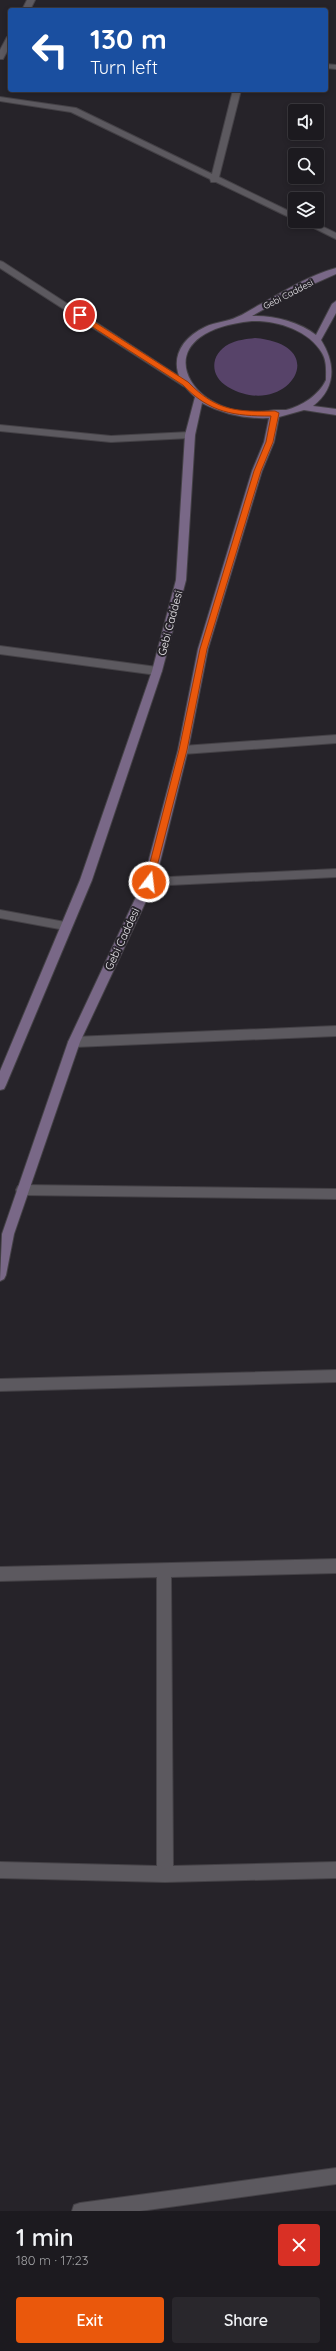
<!DOCTYPE html>
<html lang="en">
<head>
<meta charset="utf-8">
<style>
  body { margin:0; font-family:Quicksand,sans-serif; background:#29272c; color:#f1f3f6; height:100vh; display:flex; flex-direction:column; font-size:15px; white-space:nowrap }
  * { box-sizing:border-box; margin:0 }
  p { font-size:13px; color:#a0a1a4 }
  .icon { flex:none; width:22px; height:22px; fill:none; stroke:currentColor; stroke-width:2; stroke-linecap:round; stroke-linejoin:round }
  .map { position:relative; height:2211px; overflow:hidden }
  .sheet { display:flex; flex-direction:column; background:#1c1a1f; flex:1 }
  .sheet>* { flex:none }
  .guide { position:absolute; left:8px; top:8px; width:320px; height:84px; border-radius:4px; box-shadow:0 2px 6px #0003,0 0 0 1px #3a383d; background:#1a4fa0; color:#fff; overflow:hidden }
  .tools { position:absolute; left:288px; top:104px; display:grid; gap:8px }
  .tools a { display:grid; place-items:center; width:36px; height:36px; border-radius:4px; background:#1c1a1f; box-shadow:0 2px 6px #0003,0 0 0 1px #3a383d; font-size:20px }
  .pin { position:absolute; display:grid; place-items:center; width:34px; height:34px; color:#fff; margin:-17px; border:2px solid #fff; border-radius:50%; box-shadow:0 1px 4px #0007 }
  .me { position:absolute; width:44px; margin:-22px; rotate:15deg; stroke-linejoin:round; filter:drop-shadow(0 0 3px #0008) }
  .turn { display:flex; align-items:center; gap:14px; height:84px; padding:0 16px; font-size:18px }
  .turn .icon { width:52px; height:52px; stroke-width:2.5 }
  .turn b { display:block; font-size:28px; line-height:34px }
  .round { display:grid; place-items:center; flex:none; width:42px; height:42px; border-radius:4px; background:#29272c }
  .head { display:flex; align-items:center; justify-content:space-between; height:68px; padding:0 16px }
  h1 { font-size:24px; font-weight:600; line-height:30px }
  .action { display:flex; gap:8px; margin-top:auto; padding:8px 16px }
  .action a { flex:1; height:46px; border-radius:4px; background:#ea580c; color:#fff; font-size:16px; font-weight:600; line-height:46px; text-align:center }
  .action a+a { background:#29272c; color:#f1f3f6 }
  .map>svg:first-child { display:block }
  .green { fill:#574369 }
  .lines { fill:none; stroke-linecap:round; stroke-linejoin:round }
  .minor-casing { stroke:#444146; stroke-width:2 }
  .tertiary-casing { stroke:#444146; stroke-width:2 }
  .secondary-casing { stroke:#444146; stroke-width:2 }
  .minor { fill:#5c595f; fill-rule:evenodd }
  .tertiary { fill:#5c595f; fill-rule:evenodd }
  .secondary { fill:#796887; fill-rule:evenodd }
  .route { fill:#ea580c; stroke:#983908 }
  .labels { text-anchor:middle; dominant-baseline:central; stroke-width:4; stroke-linejoin:round; paint-order:stroke }
  .far-street-label { font-size:9px; fill:#ebe9ed; stroke:#262329 }
  .street-label { font-size:11px; fill:#ebe9ed; stroke:#262329 }
</style>
</head>
<body>
<div class="map">
<svg width="336" height="2211" viewBox="0 0 336 2211">
  <rect width="100%" height="100%" fill="#262329"/>
  <path class="green" d="M255,338C336,345 286,421 228,387C209,376 210,354 229,344C237,340 246,339 255,338Z"/>
  <g class="lines">
    <defs>
      <g id="minor">
        <polygon points="27,0 35,0 30,10 22,10"/>
        <polygon points="7,37 10,37 10,46 3,59 0,59 0,50"/>
        <polygon points="326,64 336,65 336,69 326,68"/>
        <polygon points="233,90 241,90 219,177 295,214 295,220 216,182 211,182 210,179 71,112 0,101 0,97 76,108 212,174"/>
        <polygon points="300,221 311,221 336,233 336,239"/>
        <polygon points="0,425 111,436 190,432 195,435 190,438 111,442 0,431"/>
        <polygon points="0,646 157,667 162,671 157,675 0,654"/>
        <polygon points="336,735 336,743 183,754 178,750 183,746"/>
        <polygon points="336,869 336,877 149,886 143,882 149,878"/>
        <polygon points="0,910 65,922 71,926 65,930 0,918"/>
        <polygon points="336,1026 336,1036 74,1047 70,1045 68,1042 70,1039 74,1037"/>
        <polygon points="22,1185 336,1189 336,1199 22,1195 18,1194 16,1190 18,1186"/>
        <polygon points="336,1370 336,1382 0,1391 0,1379"/>
        <polygon points="336,1559 336,1573 171,1577 173,1866 336,1862 336,1878 165,1882 0,1878 0,1862 157,1866 157,1577 0,1581 0,1567"/>
        <polygon points="336,2168 336,2184 140,2211 72,2211 74,2205 80,2203"/>
      </g>
      <polygon id="tertiary" points="0,261 3,262 191,384 186,387 183,386 0,268"/>
      <path id="secondary" d="M336,268V274L291,294L252,316C273,315 300,322 316,335L332,304L336,301V313L321,340C336,364 336,388 313,406L336,409V415L304,410L279,417L274,442L262,471L208,649L188,750L155,882L80,1042L14,1234L6,1275L4,1279L0,1281L2,1234L68,1042L143,882L178,750L198,649L252,471L264,442L269,418C246,419 223,414 202,403L195,435L186,580L162,671L92,880L6,1085L4,1089L0,1090V1071L80,880L152,671L176,580L185,435L195,397C167,373 172,343 205,327C215,322 227,322 237,317C245,314 253,308 261,304C284,291 310,275 336,268ZM252,321C276,320 309,330 322,353C327,361 326,371 326,380C319,395 302,406 286,410C282,410 277,410 274,410C195,428 133,333 252,321Z"/>
    </defs>
    <use href="#minor" class="minor-casing"/>
    <use href="#tertiary" class="tertiary-casing"/>
    <use href="#secondary" class="secondary-casing"/>
    <use href="#minor" class="minor"/>
    <use href="#tertiary" class="tertiary"/>
    <use href="#secondary" class="secondary"/>
  </g>
  <path class="route" d="M77,314H82L188,382C216,411 237,412 275,411L279,413L273,442L261,471L207,649L187,750L153,882L149,885L145,882L179,750L200,649L254,471L266,442L271,416C234,416 210,413 183,385L77,317Z"/>
  <g class="labels">
    <g class="far-street-label">
      <text transform="translate(288 294) rotate(-27)">Gebi Caddesi</text>
    </g>
    <g class="street-label">
      <text transform="translate(170 623) rotate(-75)">Gebi Caddesi</text>
      <text transform="translate(122 939) rotate(-65)">Gebi Caddesi</text>
    </g>
  </g>
</svg>
<div class="tools">
<a><svg class="icon" aria-label="sound" viewBox="0 0 24 24"><path d="M4 9h4l5-4v14l-5-4H4zM17 9q2 3 0 6"/></svg></a>
<a><svg class="icon" aria-label="search" viewBox="0 0 24 24"><circle cx="10" cy="10" r="6"/><path d="M15 15l6 6"/></svg></a>
<a><svg class="icon" aria-label="layers" viewBox="0 0 24 24"><path d="M12 4l9 5-9 5-9-5zM3 14l9 5 9-5"/></svg></a>
</div>
<div class="pin" style="left:80px;top:315px;background:#d93025"><svg class="icon" aria-label="arrive" viewBox="0 0 24 24"><path d="M6 21V4h12l-3 4 3 4H6"/></svg></div>
<svg class="me" style="left:149px;top:882px" viewBox="-20 -20 40 40"><circle r="17" fill="#ea580c" stroke="#fff" stroke-width="3"/><path d="M0-11L8 9 0 5-8 9z" fill="#fff"/></svg>
<div class="guide">
<div class="turn"><svg class="icon" aria-label="left" viewBox="0 0 24 24"><path d="M17 20v-9H6M10 6l-5 5 5 5"/></svg><div><b>130 m</b>Turn left</div></div>
</div>
</div>
<section class="sheet">
<div class="head"><div><h1>1 min</h1><p>180 m · 17:23</p></div><a class="round" style="background:#d93025;color:#fff"><svg class="icon" aria-label="close" viewBox="0 0 24 24"><path d="M6 6l12 12M18 6L6 18"/></svg></a></div>
<div class="action"><a>Exit</a><a>Share</a></div>
</section>
</body>
</html>
